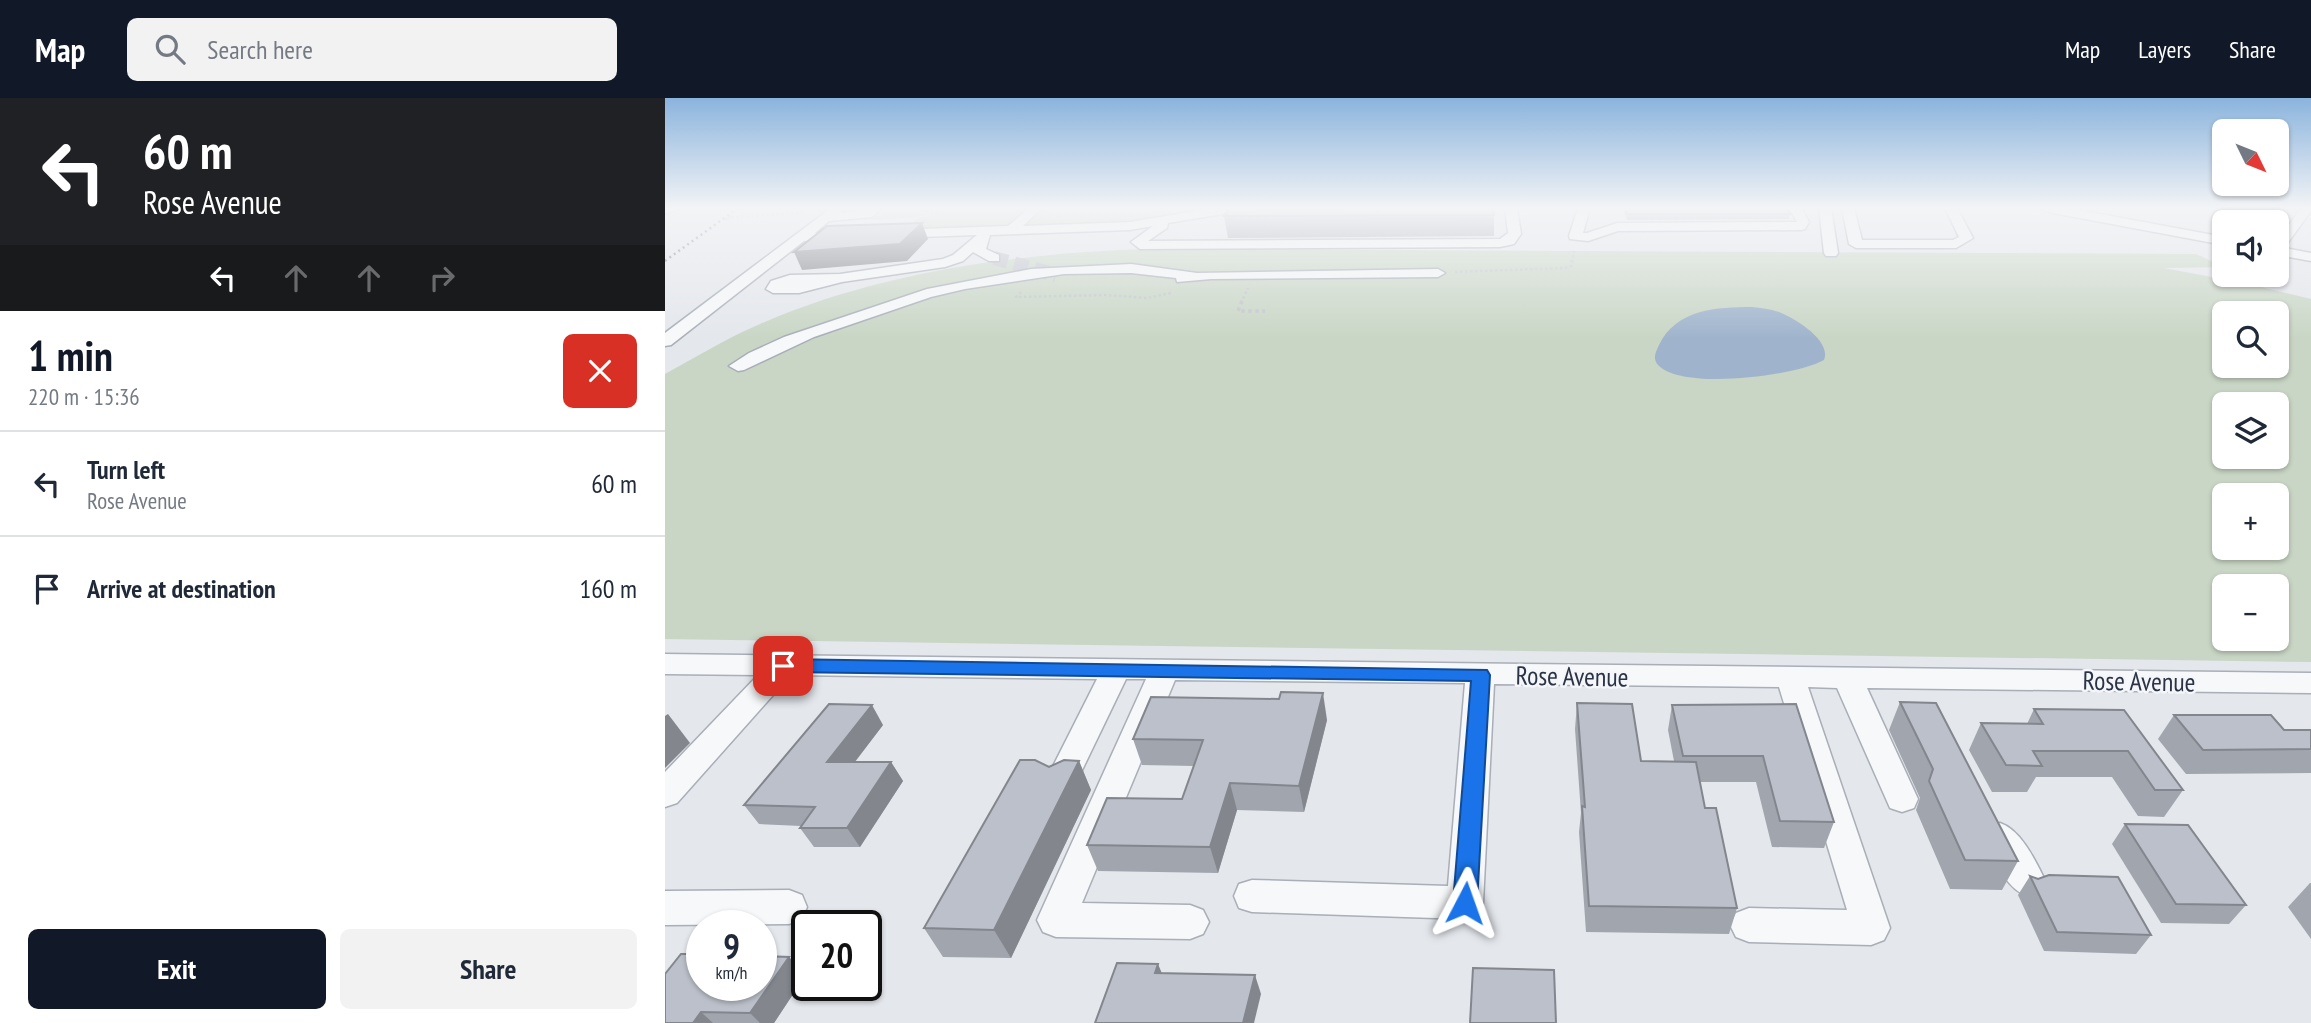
<!DOCTYPE html>
<html lang="en">
<head>
<meta charset="utf-8">
<style>
  body { margin:0; font-family:"PT Sans Narrow",sans-serif; background:#f2f2f3; color:#1f2937; height:100vh; display:flex; flex-direction:column; font-size:26px; white-space:nowrap }
  * { box-sizing:border-box; margin:0 }
  p { font-size:23px; color:#747a83 }
  .icon { flex:none; width:38px; height:38px; fill:none; stroke:currentColor; stroke-width:2; stroke-linecap:round; stroke-linejoin:round }
  .map { position:relative; flex:1; overflow:hidden }
  .details { display:flex; flex-direction:column; background:#fff; width:665px }
  .details>* { flex:none }
  .guide { background:#202124; color:#fff; overflow:hidden }
  .needle { width:46px; rotate:133deg }
  .fabs { position:absolute; left:1547px; top:21px; display:grid; gap:14px }
  .fabs a { display:grid; place-items:center; width:77px; height:77px; border-radius:10px; background:#fff; box-shadow:0 2px 5px #0004; font-size:35px }
  .speed { position:absolute; left:21px; top:812px; display:flex; gap:14px; font-size:35px; font-weight:700; text-align:center }
  .speed>* { display:grid; place-content:center; width:91px; height:91px; border-radius:50%; background:#fff; box-shadow:0 2px 5px #0004; line-height:1 }
  .speed small { font-size:18px; font-weight:400 }
  .speed .limit { border:4px solid #111; border-radius:10px; background:#fff; color:#111 }
  .pin { position:absolute; display:grid; place-items:center; width:60px; height:60px; color:#fff; margin:-30px; border-radius:14px; box-shadow:0 4px 10px #0006 }
  .me { position:absolute; width:77px; margin:-38px; rotate:4deg; stroke-linejoin:round; filter:drop-shadow(0 0 5px #0008) }
  .turn { display:flex; align-items:center; gap:24px; height:147px; padding:0 28px; font-size:32px }
  .turn .icon { width:91px; height:91px; stroke-width:2.5 }
  .turn b { display:block; font-size:49px; line-height:60px }
  .lanes { display:flex; align-items:center; height:66px; padding:0 28px; background:#0003; justify-content:center; gap:35px; direction:ltr }
  .lanes .off { opacity:.35 }
  .round { display:grid; place-items:center; flex:none; width:74px; height:74px; border-radius:10px; background:#f2f2f3 }
  .head { display:flex; align-items:center; justify-content:space-between; height:119px; padding:0 28px }
  h1 { font-size:42px; font-weight:800; line-height:52px; color:#111827 }
  .primary-button { display:flex; gap:14px; margin-top:auto; padding:14px 28px }
  .primary-button a { flex:1; height:80px; border-radius:10px; background:#111827; color:#fff; font-size:28px; font-weight:800; line-height:80px; text-align:center }
  .primary-button a+a { background:#f2f2f3; color:#1f2937 }
  ul { padding:0; list-style:none }
  li { display:flex; align-items:center; gap:21px; height:105px; padding:0 28px; border-top:2px solid #e0e1e3 }
  li div { flex:1 }
  li b { display:block; font-size:26px }
  li em { font-style:normal }
  header { display:flex; align-items:center; gap:42px; box-sizing:border-box; height:98px; padding:0 35px; background:#111827; color:#fff }
  header strong { font-size:33px }
  nav { display:flex; gap:38px; margin-inline-start:auto; font-size:24px }
  .search { width:490px; height:63px; background:#f2f2f3; display:flex; align-items:center; gap:18px; box-sizing:border-box; padding:0 24px; border-radius:10px; color:#747a83; font-size:26px }
  main { display:flex; flex:1; min-height:0 }
  .map>svg:first-child { display:block }
  .green { fill:#c9d6c5; fill-rule:evenodd }
  .water { fill:#9fb4cc }
  .lines { fill:none; stroke-linecap:round; stroke-linejoin:round }
  .minor-tunnel { stroke:#bfc3cb; stroke-width:14; stroke-dasharray:14 7; stroke-linecap:butt }
  .minor-casing { stroke:#a9aeb7; stroke-width:3 }
  .path-far1 { stroke:#c2c5cb; stroke-width:2.5; stroke-dasharray:2.5 2.5; stroke-linecap:butt }
  .path { stroke:#c2c5cb; stroke-width:3.5; stroke-dasharray:3.5 3.5; stroke-linecap:butt }
  .minor { fill:#f7f8fa; fill-rule:evenodd }
  .rail { stroke:#7d8696; stroke-width:2.5; stroke-dasharray:2 3.5; stroke-linecap:butt }
  .wall { fill:#a1a5ae }
  .shaded-wall { fill:#83868d }
  .building { fill:#bbc0ca; stroke:#83868d; stroke-width:2 }
  .route { fill:#1a73e8; stroke:#114b97; stroke-width:2 }
  .labels { text-anchor:middle; dominant-baseline:central; stroke-width:5; stroke-linejoin:round; paint-order:stroke }
  .street-label { font-size:26px; fill:#2b3445; stroke:#f4f6f9 }
</style>
</head>
<body>
<header>
<strong>Map</strong>
<div class="search"><svg class="icon" aria-label="search" viewBox="0 0 24 24"><circle cx="10" cy="10" r="6"/><path d="M15 15l6 6"/></svg>Search here</div>
<nav><a>Map</a><a>Layers</a><a>Share</a></nav>
</header>
<main>
<section class="details">
<div class="guide">
<div class="turn"><svg class="icon" aria-label="left" viewBox="0 0 24 24"><path d="M17 20v-9H6M10 6l-5 5 5 5"/></svg><div><b>60 m</b>Rose Avenue</div></div>
<div class="lanes"><svg class="icon" aria-label="left" viewBox="0 0 24 24"><path d="M17 20v-9H6M10 6l-5 5 5 5"/></svg><svg class="icon off" aria-label="ahead" viewBox="0 0 24 24"><path d="M12 20V5M6 11l6-6 6 6"/></svg><svg class="icon off" aria-label="ahead" viewBox="0 0 24 24"><path d="M12 20V5M6 11l6-6 6 6"/></svg><svg class="icon off" aria-label="right" viewBox="0 0 24 24"><path d="M7 20v-9h11M14 6l5 5-5 5"/></svg></div>
</div>
<div class="head"><div><h1>1 min</h1><p>220 m · 15:36</p></div><a class="round" style="background:#d93025;color:#fff"><svg class="icon" aria-label="close" viewBox="0 0 24 24"><path d="M6 6l12 12M18 6L6 18"/></svg></a></div>
<ul>
<li><svg class="icon" aria-label="left" viewBox="0 0 24 24"><path d="M17 20v-9H6M10 6l-5 5 5 5"/></svg><div><b>Turn left</b><p>Rose Avenue</p></div><em>60 m</em></li>
<li><svg class="icon" aria-label="arrive" viewBox="0 0 24 24"><path d="M6 21V4h12l-3 4 3 4H6"/></svg><div><b>Arrive at destination</b></div><em>160 m</em></li>
</ul>
<div class="primary-button"><a>Exit</a><a>Share</a></div>
</section>
<div class="map">
<svg width="1646" height="925" viewBox="0 0 1646 925">
  <rect width="100%" height="100%" fill="#e4e7ec"/>
  <g class="green">
    <polygon points="231,110 295,110 248,120 203,122"/>
    <polygon points="304,110 364,110 343,128 242,131 253,120"/>
    <polygon points="378,110 522,110 465,124 359,127"/>
    <path d="M477,151L1531,156L1559,169L1499,170L1583,186L1646,201V564L0,541V276C31,259 62,240 95,226C214,174 348,156 477,151ZM1559,215H1612V268H1559ZM1559,306H1612V359H1559ZM1559,397H1612V450H1559ZM1559,488H1612V541H1559Z"/>
  </g>
  <path class="water" d="M1087,209C1096,210 1105,211 1114,214C1130,220 1167,243 1159,262C1131,278 1017,293 993,267C987,260 991,254 994,247C1011,211 1052,209 1087,209Z"/>
  <g class="lines">
    <polyline class="minor-tunnel" points="329,160 391,177"/>
    <defs>
      <g id="minor">
        <polygon points="0,110 15,110 0,116"/>
        <polygon points="166,110 180,110 175,115 217,110 207,119 164,123 150,135 183,133 189,137 183,141 139,143 6,247 0,248 0,235"/>
        <polygon points="364,110 377,110 358,128 465,124 548,110 576,110 570,114 503,125 502,130 483,143 835,141 843,135 840,110 852,110 856,136 849,146 835,149 475,151 466,144 488,128 465,132 325,137 321,151 334,157 334,163 324,163 308,154 298,163 280,169 177,184 134,195 108,195 101,191 106,183 125,177 175,176 278,161 288,157 312,137 226,140 220,136 226,132 343,128"/>
        <polygon points="913,110 925,110 918,135 922,135 952,125 1132,124 1124,110 1136,110 1144,124 1140,131 1136,132 953,133 923,143 905,141 904,138"/>
        <polygon points="1154,110 1166,110 1173,155 1171,158 1161,158 1159,155"/>
        <polygon points="1177,110 1189,110 1197,142 1288,142 1294,139 1280,110 1292,110 1308,140 1291,150 1191,150 1184,146"/>
        <polygon points="1377,110 1403,110 1559,139 1559,147 1383,114"/>
        <polygon points="1636,110 1646,110 1646,113 1619,150 1646,155 1646,163 1612,157 1612,144"/>
        <polygon points="466,166 532,175 773,171 780,175 773,179 546,181 512,184 511,180 466,175 399,176 300,191 266,199 149,239 79,272 73,273 64,268 84,255 119,239 262,191 366,171"/>
        <polygon points="0,556 1646,575 1646,595 1202,590 1253,701 1249,710 1237,714 1225,710 1172,590 1143,589 1225,830 1219,842 1206,847 1084,844 1071,839 1065,827 1071,815 1084,810 1182,812 1114,589 829,586 818,805 813,817 800,821 587,814 574,810 569,798 574,786 587,782 783,788 800,585 510,582 417,805 525,807 538,812 544,824 538,836 525,841 391,839 378,834 372,822 481,581 461,581 408,691 397,695 386,691 381,682 432,581 126,577 12,705 0,709 0,674 93,577 0,576"/>
        <path d="M1335,725C1356,732 1370,762 1380,782L1375,793L1362,798C1340,790 1328,759 1318,739L1323,729Z"/>
        <polygon points="124,792 137,797 142,809 137,821 124,826 0,827 0,793"/>
      </g>
    </defs>
    <use href="#minor" class="minor-casing"/>
    <g class="path-far1">
      <polyline points="266,117 299,110"/>
      <polyline points="67,118 60,122 68,119 137,115"/>
      <polyline points="790,174 900,170 906,168 909,153"/>
      <polyline points="356,194 351,199 441,197 482,200 506,195"/>
      <polyline points="576,205 583,190"/>
    </g>
    <polyline class="path" points="577,203 573,213 600,213"/>
    <use href="#minor" class="minor"/>
    <polyline class="rail" points="0,163 73,110"/>
  </g>
  <g class="wall">
    <polygon points="958,110 1121,110 1125,116 1124,121 962,122"/>
    <polygon points="829,117 829,138 563,140 559,118"/>
    <polygon points="1235,604 1353,763 1337,792 1285,791 1251,712 1255,700 1224,632"/>
    <polygon points="912,605 976,663 1009,663 1003,632 1007,607 1131,606 1169,724 1159,750 1107,749 1091,684 1035,684 1040,710 1072,810 1064,836 921,834 914,734 916,715 910,631"/>
    <polygon points="1369,611 1459,612 1518,692 1499,719 1473,718 1447,679 1371,679 1362,694 1327,694 1304,652 1316,625 1362,626"/>
    <polygon points="1509,617 1619,632 1646,632 1646,675 1521,676 1493,641"/>
    <polygon points="662,622 639,714 572,712 553,775 433,773 422,747 517,701 529,668 477,667 468,641"/>
    <polygon points="218,627 190,664 226,664 238,683 195,749 149,749 135,730 136,728 94,726 79,707"/>
    <polygon points="414,663 426,692 346,860 278,859 259,830 384,669"/>
    <polygon points="1460,726 1581,807 1564,826 1496,825 1447,746"/>
    <polygon points="1365,778 1486,837 1471,856 1379,853 1353,797"/>
    <polygon points="1645,785 1646,785 1646,841 1623,809"/>
    <polygon points="124,859 140,878 109,925 0,925"/>
  </g>
  <g class="shaded-wall">
    <polygon points="257,125 263,141 242,163 137,172 129,154"/>
    <polygon points="658,595 662,622 639,714 634,688"/>
    <polygon points="207,607 218,627 175,683 162,664"/>
    <polygon points="3,616 25,645 0,670 0,618"/>
    <polygon points="414,663 426,692 346,860 329,832"/>
    <polygon points="226,664 238,683 195,749 182,730"/>
    <polygon points="565,685 572,712 553,775 545,749"/>
    <polygon points="124,859 140,878 109,925 95,925 85,915"/>
    <polygon points="493,866 501,885 490,875"/>
    <polygon points="590,877 596,896 589,925 578,925"/>
    <polygon points="36,914 48,925 28,925"/>
  </g>
  <g class="building">
    <polygon points="565,110 828,110 829,117 559,118"/>
    <polygon points="960,110 1121,110 1125,116 962,116"/>
    <polygon points="257,125 235,146 129,154 162,128"/>
    <polygon points="616,594 658,595 634,688 565,685 545,749 422,747 442,700 517,701 538,642 468,641 486,599 614,601"/>
    <polygon points="1235,604 1271,605 1353,763 1300,762 1264,683 1268,671"/>
    <polygon points="912,605 967,606 976,663 1031,664 1040,710 1051,710 1072,810 924,808 917,708 920,709"/>
    <polygon points="164,606 207,607 162,664 226,664 182,730 135,730 150,709 79,707"/>
    <polygon points="1131,606 1169,724 1115,723 1098,658 1018,658 1007,607"/>
    <polygon points="1369,611 1459,612 1518,692 1490,692 1463,653 1368,653 1377,668 1341,667 1316,625 1378,626"/>
    <polygon points="1509,617 1606,617 1619,632 1646,632 1646,651 1538,652"/>
    <polygon points="355,662 370,662 384,669 399,662 414,663 329,832 259,830"/>
    <polygon points="1460,726 1523,727 1581,807 1511,806"/>
    <polygon points="1384,777 1453,779 1486,837 1392,834 1365,778 1373,781"/>
    <polygon points="16,856 37,856 37,887 96,887 96,858 124,859 85,915 36,914 28,925 0,925 0,876"/>
    <polygon points="452,865 493,866 490,875 590,877 578,925 430,925"/>
    <polygon points="808,870 889,872 891,925 805,925"/>
  </g>
  <linearGradient id="sky" x2="0" y2="1"><stop stop-color="#8bb4dd"/><stop offset="0.46" stop-color="#f3f4f6"/><stop offset="1" stop-color="#f3f4f6" stop-opacity="0"/></linearGradient>
  <rect width="1646" height="240" fill="url(#sky)"/>
  <polygon class="route" points="118,561 822,572 825,577 812,805 809,813 800,816 792,813 788,805 806,583 118,574 111,572 109,568 111,563"/>
  <g class="labels">
    <g class="street-label">
      <text transform="translate(907 578) rotate(1)">Rose Avenue</text>
      <text transform="translate(1474 583) rotate(1)">Rose Avenue</text>
    </g>
  </g>
</svg>
<div class="fabs">
<a><svg class="needle" viewBox="-14 -14 28 28"><path d="M0-13l5 13h-10z" fill="#e53935"/><path d="M0 13l5-13h-10z" fill="#747a83"/></svg></a>
<a><svg class="icon" aria-label="sound" viewBox="0 0 24 24"><path d="M4 9h4l5-4v14l-5-4H4zM17 9q2 3 0 6"/></svg></a>
<a><svg class="icon" aria-label="search" viewBox="0 0 24 24"><circle cx="10" cy="10" r="6"/><path d="M15 15l6 6"/></svg></a>
<a><svg class="icon" aria-label="layers" viewBox="0 0 24 24"><path d="M12 4l9 5-9 5-9-5zM3 14l9 5 9-5"/></svg></a>
<a>+</a>
<a>−</a>
</div>
<div class="speed"><div>9<small>km/h</small></div><div class="limit">20</div></div>
<div class="pin" style="left:118px;top:568px;background:#d93025"><svg class="icon" aria-label="arrive" viewBox="0 0 24 24"><path d="M6 21V4h12l-3 4 3 4H6"/></svg></div>
<svg class="me" style="left:800px;top:805px" viewBox="-20 -20 40 40"><path d="M0-17L14 15 0 8-14 15z" fill="#1a73e8" stroke="#fff" stroke-width="4"/></svg>
</div>
</main>
</body>
</html>
